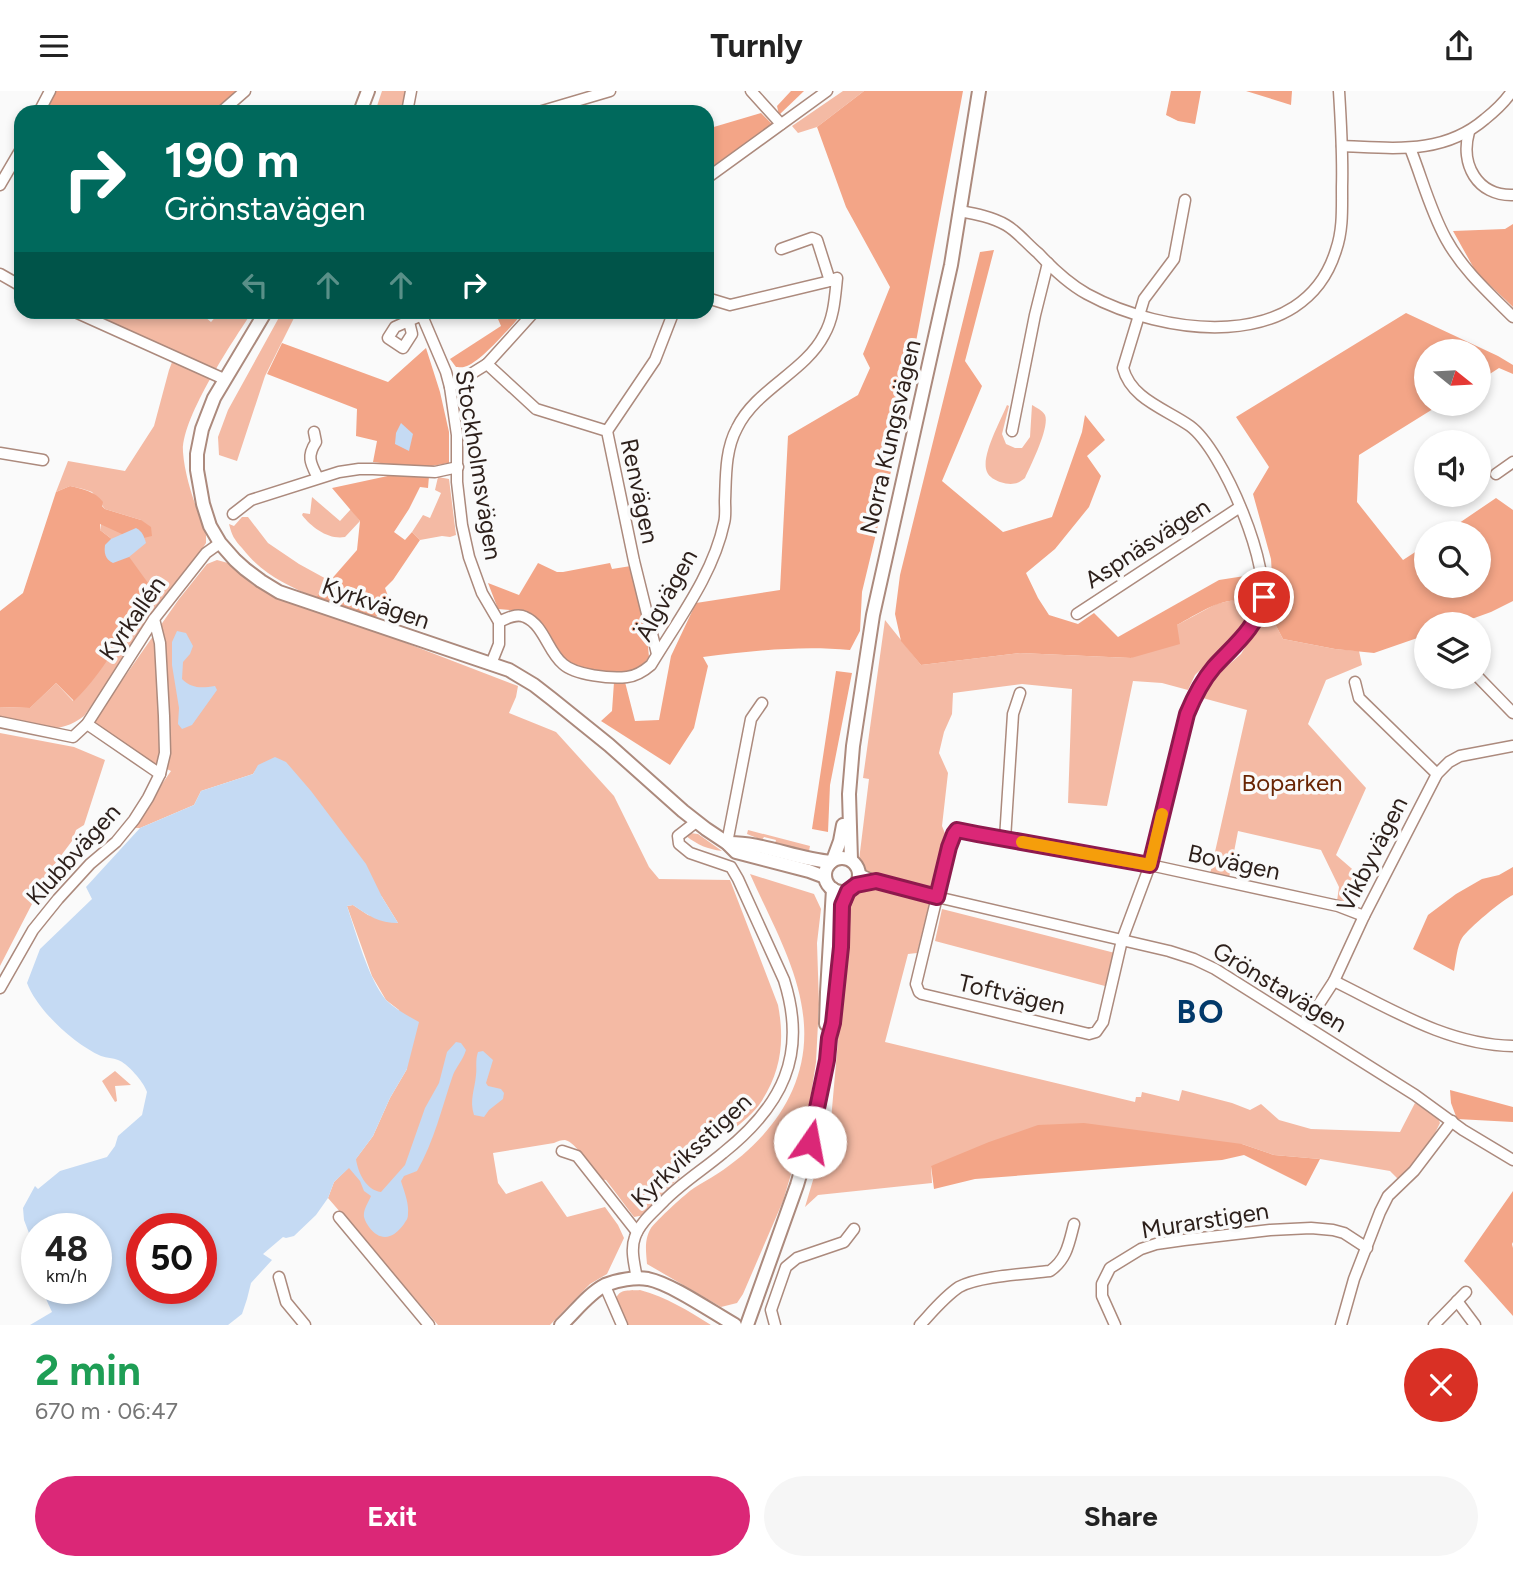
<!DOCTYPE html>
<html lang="en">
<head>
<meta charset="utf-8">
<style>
  body { margin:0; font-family:Figtree,sans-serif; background:#f6f6f6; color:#222; height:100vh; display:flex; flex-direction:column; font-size:26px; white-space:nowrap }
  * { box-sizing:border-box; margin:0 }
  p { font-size:23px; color:#767676 }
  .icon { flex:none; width:38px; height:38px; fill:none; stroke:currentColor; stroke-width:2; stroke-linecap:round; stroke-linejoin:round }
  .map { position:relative; height:1234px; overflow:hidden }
  .drawer { display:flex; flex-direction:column; background:#fff; flex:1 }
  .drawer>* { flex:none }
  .guide { position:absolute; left:14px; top:14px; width:700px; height:214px; border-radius:21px; box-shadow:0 4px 10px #0003; background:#00695c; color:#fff; overflow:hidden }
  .needle { width:46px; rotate:108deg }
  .tools { position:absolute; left:1414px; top:248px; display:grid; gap:14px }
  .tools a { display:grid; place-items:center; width:77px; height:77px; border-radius:50%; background:#fff; box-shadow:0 4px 10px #0003; font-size:35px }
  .speed { position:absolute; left:21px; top:1122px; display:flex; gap:14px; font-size:35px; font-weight:700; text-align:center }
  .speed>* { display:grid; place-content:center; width:91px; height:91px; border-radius:50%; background:#fff; box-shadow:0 4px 10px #0003; line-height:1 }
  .speed small { font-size:18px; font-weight:400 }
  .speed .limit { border:10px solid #d22; background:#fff; color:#111 }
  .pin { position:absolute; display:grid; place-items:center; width:60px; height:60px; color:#fff; margin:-30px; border:4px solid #fff; border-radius:50%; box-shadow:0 2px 7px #0007 }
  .me { position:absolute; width:77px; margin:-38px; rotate:12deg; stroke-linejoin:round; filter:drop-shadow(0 0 5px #0008) }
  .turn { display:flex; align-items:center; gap:24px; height:147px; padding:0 35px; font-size:32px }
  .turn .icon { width:91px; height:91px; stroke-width:2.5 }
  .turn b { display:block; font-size:49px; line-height:60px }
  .lanes { display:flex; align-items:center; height:66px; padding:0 35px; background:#0003; justify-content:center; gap:35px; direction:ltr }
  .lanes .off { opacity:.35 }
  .round { display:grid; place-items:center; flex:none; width:74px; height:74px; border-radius:37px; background:#f6f6f6 }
  .summary { display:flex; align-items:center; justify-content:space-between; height:119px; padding:0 35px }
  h1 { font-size:42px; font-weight:700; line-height:52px; color:#1e9e55 }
  .primary-button { display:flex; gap:14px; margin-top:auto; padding:14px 35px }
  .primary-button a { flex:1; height:80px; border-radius:42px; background:#db2777; color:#fff; font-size:28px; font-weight:700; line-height:80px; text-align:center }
  .primary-button a+a { background:#f6f6f6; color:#222 }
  header { display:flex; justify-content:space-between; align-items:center; height:91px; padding:0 35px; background:#fff; font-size:32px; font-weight:700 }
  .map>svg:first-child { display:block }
  .green { fill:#f4baa4 }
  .forest { fill:#f3a587 }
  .water { fill:#c5daf3; fill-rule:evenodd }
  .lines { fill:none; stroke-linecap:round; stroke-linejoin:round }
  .minor-casing { stroke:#ac8a7d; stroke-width:13 }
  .tertiary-casing { stroke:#ac8a7d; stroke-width:16 }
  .secondary-casing { stroke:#ac8a7d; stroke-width:16 }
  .minor { stroke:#fff; stroke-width:10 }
  .tertiary { stroke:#fff; stroke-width:12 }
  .secondary { stroke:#fff; stroke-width:12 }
  .route-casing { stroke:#8e194d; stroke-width:18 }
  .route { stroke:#db2777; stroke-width:12 }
  .slow { stroke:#f59e0b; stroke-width:12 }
  .labels { text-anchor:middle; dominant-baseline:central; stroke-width:7; stroke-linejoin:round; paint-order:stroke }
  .street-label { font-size:24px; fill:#2c1f1a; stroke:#fafafa }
  .park-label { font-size:24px; fill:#692504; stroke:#fafafa }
  .district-label { font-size:32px; font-weight:bold; letter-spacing:2px; fill:#02396a; stroke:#fafafa }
</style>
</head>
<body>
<header><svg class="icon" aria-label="menu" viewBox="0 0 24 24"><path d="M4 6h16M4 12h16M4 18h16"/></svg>Turnly<svg class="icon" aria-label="share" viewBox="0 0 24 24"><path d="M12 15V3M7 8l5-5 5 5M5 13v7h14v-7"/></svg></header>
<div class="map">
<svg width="1513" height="1234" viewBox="0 0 1513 1234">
  <rect width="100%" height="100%" fill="#fafafa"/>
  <g class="green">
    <polygon points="382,0 407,0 403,21 375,21"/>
    <polygon points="843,0 864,0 817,36 798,42 792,35"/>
    <path d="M82,221H199L211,231L220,221H252C233,250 181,327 183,361C185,389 197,418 206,444V452L185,485L84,625C55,647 32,635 0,628V616L30,617L56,592L73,610L122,456L100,439L101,433L141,429L105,418L92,401L83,398L70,395L56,401L68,370L125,380L154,335L169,279L174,266Z"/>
    <polygon points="282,221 297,221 265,285 237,370 219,364 218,346 228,319"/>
    <path d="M1007,314L1009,315L1002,343L1006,353L1015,357H1022L1030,346L1032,314C1037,317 1042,319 1045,324C1050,336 1031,374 1025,387C1017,394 1010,394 1000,391C995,389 989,386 987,381C980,366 1001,329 1007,314Z"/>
    <polygon points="438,386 449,388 456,444 450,446 442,445 420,449 412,441 423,424 430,427 441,402 435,399"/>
    <path d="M312,406L340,430L351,418L360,430L345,446C329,449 312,437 302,424L303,422L310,423Z"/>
    <path d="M242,426H248L268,452L299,473L330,490L315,507C285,492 264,485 242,457C234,448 232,445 229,433L234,435Z"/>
    <path d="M217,469L228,472L253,494L286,509L354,532L518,595L516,606L509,622L556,641L614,705L649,776L659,788L730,789L778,914C785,951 781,982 759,1014C751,1025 737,1035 727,1044L720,1040L713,1047L704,1043L672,1078L680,1086L655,1110L645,1124L634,1126L606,1089L598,1088C592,1078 576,1051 565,1049C561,1049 558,1050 554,1052L493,1062L498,1092L506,1103L542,1090L567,1126L605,1116L618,1134L624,1147L607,1183L590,1193L550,1234H438L328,1107L334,1091L352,1073L373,1045L390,1007L407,978L399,919L386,909L372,885L347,815L353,814L368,824L398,832L382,806L259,674L253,683L201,700L194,714L140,737H131L171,680L142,666L93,631L179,508L207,473Z"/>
    <polygon points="1238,508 1249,510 1249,524 1230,550 1195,584 1188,599 1162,592 1133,590 1107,715 1068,712 1072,598 1022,593 953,602 952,623 944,641 939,662 948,682 942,735 946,745 917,862 908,863 885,951 1135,1011 1136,1006 1141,1006 1142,1001 1179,1010 1182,999 1232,1012 1250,1019 1261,1013 1279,1029 1311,1038 1400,1041 1415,1012 1438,1027 1440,1032 1434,1044 1400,1090 1390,1080 1320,1068 1274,1064 1242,1053 931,1075 932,1092 818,1104 805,1116 831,1029 850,814 854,801 860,797 862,776 859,769 869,688 863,687 885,529 921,574 1020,562 1131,567 1177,534 1216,513"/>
    <polygon points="1267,520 1274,522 1275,533 1283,548 1335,558 1359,560 1362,574 1326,589 1308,633 1366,697 1336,764 1366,790 1352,815 1337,810 1339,796 1321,759 1238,740 1229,787 1210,783 1247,619 1199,606 1216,585 1241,563"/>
    <polygon points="0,642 74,656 105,669 84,734 76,739 72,750 48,782 0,875"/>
    <polygon points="748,739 810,755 809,760 775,752 776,749 764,746 762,749 747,743"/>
    <path d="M690,742L698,743L722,760C707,758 698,754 686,745Z"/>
    <path d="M750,783L814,803L821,818L817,852L819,913L816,971L807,1030L783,1110L743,1203L737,1212L721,1216L647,1173C646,1160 644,1149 651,1137C656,1130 686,1102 694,1097C701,1092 710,1088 717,1083C769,1049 808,998 804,934C801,881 771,831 750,783Z"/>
    <polygon points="942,818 1115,862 1105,895 935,850"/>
    <polygon points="115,980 131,994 115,995 117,1010 115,1011 102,990"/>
    <path d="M640,1199C667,1206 688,1220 711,1234H627L616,1208C619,1197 631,1200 640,1199Z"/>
  </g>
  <g class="forest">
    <polygon points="56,0 249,0 231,21 46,21"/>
    <polygon points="791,0 804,0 779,24 777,15"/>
    <path d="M864,0H963L894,368L862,501L860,540L850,559C800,554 752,560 703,566L708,575L694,637L670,674L601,630L612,620L614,591H625L635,630L659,629L671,565L696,512L780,499L788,345L858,304L870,277L863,263L890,196L846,116L817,36Z"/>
    <polygon points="1171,0 1201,0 1195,33 1178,30 1166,24"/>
    <polygon points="1246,0 1292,0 1291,14"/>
    <polygon points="761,22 773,34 707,79 707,38"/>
    <polygon points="1513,133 1513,216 1476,181 1453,140 1505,138"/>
    <path d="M994,159L965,270L982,295L942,390L1003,441L1052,426L1082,341L1085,324L1105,349L1087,365L1101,385L1089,416L1055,458L1026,482L1038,507L1049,524L1078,533L1094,522L1118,546L1219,489L1251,484L1252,499L1249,510C1222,505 1200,522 1177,534L1180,553L1131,567L1020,562L921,574L901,550L895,523L900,484L980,161Z"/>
    <path d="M495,221H524C512,234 483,269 467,275C462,277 461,276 456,276L450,268L501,235Z"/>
    <polygon points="1406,222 1498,265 1513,274 1513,283 1499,277 1479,290 1479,261 1426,261 1426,313 1441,313 1359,364 1357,411 1403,469 1426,454 1426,495 1479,495 1479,443 1443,443 1496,407 1513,419 1513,510 1491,521 1455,534 1426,534 1426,544 1374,562 1335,558 1283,548 1275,533 1271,468 1253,403 1269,376 1236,326"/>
    <polygon points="282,252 388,291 426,257 440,301 449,341 449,372 420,377 373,371 377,350 356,345 357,318 267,283"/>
    <polygon points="397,383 429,385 428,397 420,396 409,418 394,441 405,449 412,441 420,449 393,489 385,497 394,521 371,527 315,507 357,459 360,430 332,397"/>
    <path d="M70,395C82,398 95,400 103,411L102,415L105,418L141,429L151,436L152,445L135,449L100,433V439L122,456L148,492C129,534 108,577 74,610L56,592L30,617L0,616V520L23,502L56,401Z"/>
    <path d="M538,472L557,481H563L610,472L612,478L631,475L647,545L649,566C646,570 642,576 637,578C618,588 580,578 562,567L520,520L498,518L488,492L519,504Z"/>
    <polygon points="836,580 852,582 830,694 828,741 812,738"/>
    <path d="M1513,776V804C1503,808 1468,838 1462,847C1457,855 1456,870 1454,880L1413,858L1428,824L1456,803L1482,788L1499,784Z"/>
    <polygon points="1450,999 1513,1016 1513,1031 1457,1028 1451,1012"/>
    <polygon points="1084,1032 1242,1053 1274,1064 1320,1068 1306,1095 1244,1064 1222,1069 975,1088 934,1098 931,1075 989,1051 1038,1034"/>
    <polygon points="1513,1100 1513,1151 1512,1153 1513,1157 1513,1225 1464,1170"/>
  </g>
  <g class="water">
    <polygon points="401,332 413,343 409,360 395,353 396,342"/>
    <path d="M136,437C142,440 144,445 146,452L129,466L113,472C105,468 104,462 105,454L111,448Z"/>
    <path d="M177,540L186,542L193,555L190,563L183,571L182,588C192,598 202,597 215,595L217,599L192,634L182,638L178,633L179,617L172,574V551Z"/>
    <path d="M275,666L286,671L311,700L366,773L382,806L398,832C379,832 369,825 353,814L347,815C356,842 368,887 386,909C395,918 408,925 419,931L407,978L390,1007L373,1045L356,1068C358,1082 366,1099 381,1101L405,1074L425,1017L439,992L447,961L456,951L461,952L466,959C463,969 456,976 453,984C442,1016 434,1051 417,1080L404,1085L401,1090C404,1100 409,1112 408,1122C408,1128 407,1128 404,1133C394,1147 381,1152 369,1136C367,1133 365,1130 364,1126C363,1119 368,1112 371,1105L364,1100L360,1090L349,1077L334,1091L328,1107L316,1124L294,1145L286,1147L283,1146L263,1163L272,1169L251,1192L247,1208L242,1223L228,1234H30L52,1221L41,1197H96V1138H37V1187L34,1182L32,1150L24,1129L23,1117L35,1095L38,1098L60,1080L107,1066L115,1055L118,1045L142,1024L147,1001C144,991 127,972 118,969C113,967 107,967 101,965C74,953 37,919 27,892L40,858L92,808L86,796L140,737L194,714L201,700L253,683L258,674ZM142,1138H201V1197H142Z"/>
    <path d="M483,960L493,969L486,992L488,995L501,998L504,1002L503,1008L489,1019L484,1026L474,1024C469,1009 475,998 476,984C477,976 475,970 478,961Z"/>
  </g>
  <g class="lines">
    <defs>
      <g id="minor">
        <polyline points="751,0 781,33"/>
        <polyline points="39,21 50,0"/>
        <polyline points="221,21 245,0"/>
        <polyline points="407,21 411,0"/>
        <polyline points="539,21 610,0"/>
        <path d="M1469,41C1460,73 1477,105 1513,104"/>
        <path d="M1342,55C1394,57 1443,64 1485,28C1495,20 1505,11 1512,0"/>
        <path d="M1410,57C1422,87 1430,119 1446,148C1463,179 1488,201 1513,226"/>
        <polyline points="707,87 827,0"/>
        <polyline points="0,94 21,58"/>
        <path d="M1185,109L1174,168L1144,208L1123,277C1131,308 1166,318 1190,335C1223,359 1274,480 1261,519C1253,543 1229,558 1214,577C1202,591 1194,606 1187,623L1150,774L1122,849L1103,931L1096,941L1089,943L922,903L919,901L916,893L949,756L954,743L957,739L1150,774L1338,815L1364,825"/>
        <path d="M960,120C976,123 992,126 1006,134C1018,141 1027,153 1038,162C1052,177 1069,193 1087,203C1162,244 1304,264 1336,159C1343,139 1342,118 1342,96C1343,64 1341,32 1339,0"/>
        <polyline points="781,158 812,147 817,149 830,190"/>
        <polyline points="0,183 21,195"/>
        <polyline points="73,220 224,288"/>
        <polyline points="420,220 446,281 450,296 457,344 457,391 462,434 469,466 482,502 499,531 499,553 491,573"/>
        <polyline points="409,231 412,243 403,257 388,247 395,236 422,224"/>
        <polyline points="487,273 536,318 607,340 634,470 657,563"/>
        <polyline points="450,296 487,273 535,220"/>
        <polyline points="607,340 655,269 674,220"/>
        <polyline points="1012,340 1035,224 1048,172"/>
        <path d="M314,341L316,351C306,366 311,373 318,387"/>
        <polyline points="0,362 43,369"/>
        <polyline points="1496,383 1513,371"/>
        <polyline points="233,423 251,409 339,381 359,378 373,378 435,381 458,376"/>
        <polyline points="1077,523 1240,416"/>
        <path d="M499,531C507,527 517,522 525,526C544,534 548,561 563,573C575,584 611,588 627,586C637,585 644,580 651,574C678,529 713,484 724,432C726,425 725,417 725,410C726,386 725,359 737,337C756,298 805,281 824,244C834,227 835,206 837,187L826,191L730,214L707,207"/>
        <polyline points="1478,586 1513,622"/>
        <polyline points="1355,591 1359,607 1437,683"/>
        <polyline points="0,631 73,646 87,633 154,528 206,462 220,452"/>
        <polyline points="87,633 160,683"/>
        <polyline points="1005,748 1013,623 1020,602"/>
        <polyline points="727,752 751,628 762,612"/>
        <polyline points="859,783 875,790 937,806 1169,860 1194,868 1215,878 1415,1004 1463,1039 1513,1069"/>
        <polyline points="856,794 875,790"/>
        <path d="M1334,890C1391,918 1448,954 1513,955"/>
        <polyline points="0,897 33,839 58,808 90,773 116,751 134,729 148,707 160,683 165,662 164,625 160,552 154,528"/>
        <polyline points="1304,934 1310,922 1319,913 1334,890 1364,825 1437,683 1449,671 1460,665 1513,655"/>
        <polyline points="562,1060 577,1065 637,1141"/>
        <polyline points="339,1126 429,1234"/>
        <polyline points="279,1186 286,1211 305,1234"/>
        <path d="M637,1188C635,1175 630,1159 635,1146C640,1131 655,1120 665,1109C683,1091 704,1078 723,1062C782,1015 808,964 784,889L738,788L731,776L690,762L679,753L678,745L696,731"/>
        <polyline points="605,1195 622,1234"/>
        <polyline points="1457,1210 1475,1234"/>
        <polyline points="775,1234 771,1219 786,1176 797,1167 844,1151 854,1138"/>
        <path d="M920,1234C932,1221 944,1206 959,1196C979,1185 1026,1183 1050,1180C1067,1168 1069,1152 1074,1133"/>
        <polyline points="1115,1234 1102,1205 1102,1193 1110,1177 1141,1158 1156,1153 1184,1149 1270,1139 1311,1137 1333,1139 1344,1142 1367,1157"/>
        <polyline points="1341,1234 1354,1188 1380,1121 1388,1105 1414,1080 1452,1030"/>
        <polyline points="1434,1234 1466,1201"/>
      </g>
      <g id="tertiary">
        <polyline points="360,21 368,0"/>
        <polyline points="266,220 214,307 202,338 197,363 197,379 203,413 210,435 220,452 235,469 245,478 261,490 279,501 509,579 534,594 552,608 609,654 683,720 706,738 727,752 736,761 809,780 825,786"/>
        <path d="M727,752C761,751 796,768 831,771"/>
        <path d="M561,1234C575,1221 588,1203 605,1194C617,1189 635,1186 648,1188C672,1193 712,1221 735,1234"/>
      </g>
      <g id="secondary">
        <circle cx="842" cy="784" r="17"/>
        <polyline points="833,769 840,750 843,734"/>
        <polyline points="851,769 849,703 853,655 873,524 951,174 979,0"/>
        <polyline points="826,933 827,901 833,798"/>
        <polyline points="747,1234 797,1094 814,1036 827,969 829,947 833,932 841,856 843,814 848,800"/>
      </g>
    </defs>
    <use href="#minor" class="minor-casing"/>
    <use href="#tertiary" class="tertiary-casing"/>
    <use href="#secondary" class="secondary-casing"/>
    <use href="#minor" class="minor"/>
    <use href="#tertiary" class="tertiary"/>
    <use href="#secondary" class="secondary"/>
  </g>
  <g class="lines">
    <defs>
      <path id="route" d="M810,1051L827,969L829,947L833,932L841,856L842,814L848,800L856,794L876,790L937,806L949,756L954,743L957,739L977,743L1150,774L1187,623C1194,606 1202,590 1214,576C1235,553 1256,538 1264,506"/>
    </defs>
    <use href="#route" class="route-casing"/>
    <use href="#route" class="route"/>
    <polyline class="slow" points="1022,751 1150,774 1162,723"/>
  </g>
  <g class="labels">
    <g class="street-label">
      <text transform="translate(890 346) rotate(-77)">Norra Kungsvägen</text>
      <text transform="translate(479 374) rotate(81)">Stockholmsvägen</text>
      <text transform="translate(640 400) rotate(78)">Renvägen</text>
      <text transform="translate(1147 452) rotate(-33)">Aspnäsvägen</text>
      <text transform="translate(666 504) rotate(-61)">Älgvägen</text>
      <text transform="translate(376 512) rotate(19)">Kyrkvägen</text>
      <text transform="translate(132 527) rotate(-55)">Kyrkallén</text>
      <text transform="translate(73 763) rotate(-48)">Klubbvägen</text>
      <text transform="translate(1372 763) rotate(-63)">Vikbyvägen</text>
      <text transform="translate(1234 771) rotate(12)">Bovägen</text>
      <text transform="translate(1280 896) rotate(31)">Grönstavägen</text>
      <text transform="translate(1012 903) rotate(13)">Toftvägen</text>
      <text transform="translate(691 1059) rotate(-43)">Kyrkviksstigen</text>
      <text transform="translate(1205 1129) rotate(-9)">Murarstigen</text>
    </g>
    <g class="park-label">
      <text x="1292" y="691">Boparken</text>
    </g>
    <g class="district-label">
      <text x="1201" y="921">BO</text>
    </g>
  </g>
</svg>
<div class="tools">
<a><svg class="needle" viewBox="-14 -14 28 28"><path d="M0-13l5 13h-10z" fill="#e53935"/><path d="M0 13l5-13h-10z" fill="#767676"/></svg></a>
<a><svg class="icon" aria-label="sound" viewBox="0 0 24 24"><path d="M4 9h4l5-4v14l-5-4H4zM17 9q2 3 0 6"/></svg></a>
<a><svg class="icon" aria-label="search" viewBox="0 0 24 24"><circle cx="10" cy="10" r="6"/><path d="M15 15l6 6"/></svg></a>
<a><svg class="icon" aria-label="layers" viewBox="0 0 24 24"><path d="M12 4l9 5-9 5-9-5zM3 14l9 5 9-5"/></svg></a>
</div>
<div class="speed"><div>48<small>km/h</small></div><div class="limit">50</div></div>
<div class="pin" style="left:1264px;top:506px;background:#d93025"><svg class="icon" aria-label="arrive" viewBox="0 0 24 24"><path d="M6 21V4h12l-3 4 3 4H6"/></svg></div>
<svg class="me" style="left:810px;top:1051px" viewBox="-20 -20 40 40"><circle r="19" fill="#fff"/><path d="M0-13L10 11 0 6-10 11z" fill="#db2777"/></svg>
<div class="guide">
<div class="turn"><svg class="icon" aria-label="right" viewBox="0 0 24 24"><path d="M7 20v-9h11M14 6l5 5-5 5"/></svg><div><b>190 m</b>Grönstavägen</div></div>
<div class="lanes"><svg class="icon off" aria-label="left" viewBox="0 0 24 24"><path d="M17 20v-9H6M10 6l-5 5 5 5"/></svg><svg class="icon off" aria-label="ahead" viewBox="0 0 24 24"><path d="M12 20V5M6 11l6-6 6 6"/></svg><svg class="icon off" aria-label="ahead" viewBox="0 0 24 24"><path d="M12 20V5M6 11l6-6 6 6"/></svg><svg class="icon" aria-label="right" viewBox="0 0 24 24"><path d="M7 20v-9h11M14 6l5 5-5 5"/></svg></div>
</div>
</div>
<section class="drawer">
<div class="summary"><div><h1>2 min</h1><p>670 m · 06:47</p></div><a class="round" style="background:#d93025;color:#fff"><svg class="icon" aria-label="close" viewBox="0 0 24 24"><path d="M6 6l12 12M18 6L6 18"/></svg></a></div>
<div class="primary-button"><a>Exit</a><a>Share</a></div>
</section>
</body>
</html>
